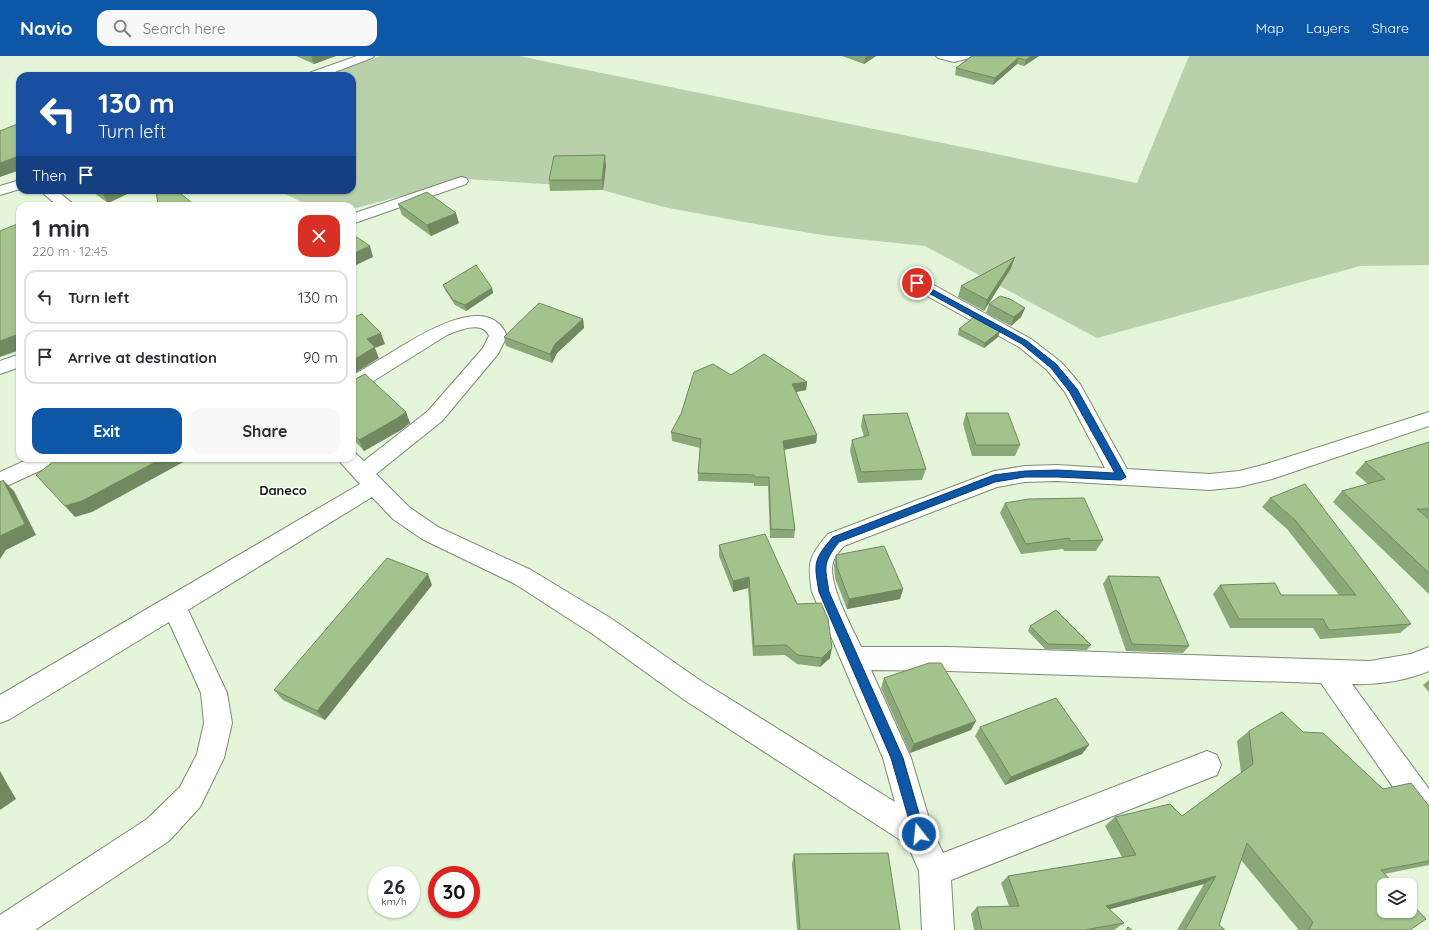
<!DOCTYPE html>
<html lang="en">
<head>
<meta charset="utf-8">
<style>
  body { margin:0; font-family:Quicksand,sans-serif; background:#f7f7f7; color:#2b2b33; height:100vh; display:flex; flex-direction:column; font-size:15px; white-space:nowrap }
  * { box-sizing:border-box; margin:0 }
  p { font-size:13px; color:#7c7c81 }
  .icon { flex:none; width:22px; height:22px; fill:none; stroke:currentColor; stroke-width:2; stroke-linecap:round; stroke-linejoin:round }
  .map { position:relative; flex:1; overflow:hidden }
  .panel { position:absolute; left:16px; top:146px; width:340px; height:260px; display:flex; flex-direction:column; background:#fff; border-radius:12px; box-shadow:0 1px 3px #0004 }
  .panel>* { flex:none }
  .hud { position:absolute; left:16px; top:16px; width:340px; height:122px; border-radius:12px; box-shadow:0 1px 3px #0004; background:#1a4fa0; color:#fff; overflow:hidden }
  .buttons { position:absolute; left:1377px; top:822px; display:grid; gap:8px }
  .buttons a { display:grid; place-items:center; width:40px; height:40px; border-radius:8px; background:#fff; box-shadow:0 1px 3px #0004; font-size:20px }
  .speed { position:absolute; left:368px; top:810px; display:flex; gap:8px; font-size:20px; font-weight:700; text-align:center }
  .speed>* { display:grid; place-content:center; width:52px; height:52px; border-radius:50%; background:#fff; box-shadow:0 1px 3px #0004; line-height:1 }
  .speed small { font-size:10px; font-weight:400 }
  .speed .limit { border:6px solid #d22; background:#fff; color:#111 }
  .pin { position:absolute; display:grid; place-items:center; width:34px; height:34px; color:#fff; margin:-17px; border:2px solid #fff; border-radius:50%; box-shadow:0 1px 4px #0007 }
  .me { position:absolute; width:44px; margin:-22px; rotate:344deg; stroke-linejoin:round; filter:drop-shadow(0 0 3px #0008) }
  .turn { display:flex; align-items:center; gap:14px; height:84px; padding:0 16px; font-size:18px }
  .turn .icon { width:52px; height:52px; stroke-width:2.5 }
  .turn b { display:block; font-size:28px; line-height:34px }
  .then { display:flex; align-items:center; height:38px; padding:0 16px; background:#0003; gap:8px; font-size:15px }
  .round { display:grid; place-items:center; flex:none; width:42px; height:42px; border-radius:12px; background:#f7f7f7 }
  .summary { display:flex; align-items:center; justify-content:space-between; height:68px; padding:0 16px }
  h1 { font-size:24px; font-weight:700; line-height:30px }
  .button { display:flex; gap:8px; margin-top:auto; padding:8px 16px }
  .button a { flex:1; height:46px; border-radius:12px; background:#0d57a6; color:#fff; font-size:16px; font-weight:700; line-height:46px; text-align:center }
  .button a+a { background:#f7f7f7; color:#2b2b33 }
  ul { padding:0; list-style:none }
  li { display:flex; align-items:center; gap:12px; height:54px; margin:0 8px 6px; padding:0 8px; border:2px solid #e1e1e2; border-radius:12px }
  li div { flex:1 }
  li b { display:block; font-size:15px }
  li em { font-style:normal }
  header { display:flex; align-items:center; gap:24px; box-sizing:border-box; height:56px; padding:0 20px; background:#0d57a6; color:#fff }
  header strong { font-size:19px }
  nav { display:flex; gap:22px; margin-inline-start:auto; font-size:14px }
  .search { width:280px; height:36px; background:#f7f7f7; display:flex; align-items:center; gap:10px; box-sizing:border-box; padding:0 14px; border-radius:12px; color:#7c7c81; font-size:15px }
  .map>svg:first-child { display:block }
  .green { fill:#b9d0aa }
  .lines { fill:none; stroke-linecap:round; stroke-linejoin:round }
  .minor-casing { stroke:#7c8b72; stroke-width:2 }
  .tertiary-casing { stroke:#7c8b72; stroke-width:2 }
  .minor { fill:#fff; fill-rule:evenodd }
  .tertiary { fill:#fff; fill-rule:evenodd }
  .wall { fill:#8ba878 }
  .shaded-wall { fill:#718861 }
  .building { fill:#a2c38b; stroke:#718861 }
  .route { fill:#0d57a6; stroke:#08396c }
  .labels { text-anchor:middle; dominant-baseline:central; stroke-width:3; stroke-linejoin:round; paint-order:stroke }
  .neighbourhood-label { font-size:13px; font-weight:bold; fill:#0e140a; stroke:#fff }
</style>
</head>
<body>
<header>
<strong>Navio</strong>
<div class="search"><svg class="icon" aria-label="search" viewBox="0 0 24 24"><circle cx="10" cy="10" r="6"/><path d="M15 15l6 6"/></svg>Search here</div>
<nav><a>Map</a><a>Layers</a><a>Share</a></nav>
</header>
<div class="map">
<svg width="1429" height="874" viewBox="0 0 1429 874">
  <rect width="100%" height="100%" fill="#e4f5d9"/>
  <polygon class="green" points="381,0 519,0 1137,127 1189,0 1429,0 1429,209 1360,210 1097,282 925,190 829,180 744,166 664,151 591,131 466,123 352,153 352,150 310,150 277,134 352,134 352,20 326,20"/>
  <g class="lines">
    <defs>
      <g id="minor">
        <polygon points="936,0 972,0 970,2 954,6 938,2"/>
        <polygon points="461,121 466,122 468,125 466,128 352,168 352,158"/>
        <polygon points="39,134 56,134 76,150 58,150"/>
        <path d="M917,222L923,223L1031,283L1061,306L1080,328L1127,413L1210,418L1239,415L1263,409L1429,356V370L1272,423L1239,431L1210,434L1057,425L1025,426L997,431L844,490C840,495 835,500 833,506C827,527 852,571 861,591H948L1370,605L1411,598L1429,591V615C1405,625 1378,629 1352,628L1429,733V770L1419,765L1406,750L1321,627L948,615L871,614L911,702L933,776L943,797L1207,695L1217,699L1221,709L1217,719L951,824L954,874H922L919,815L908,789L683,643L594,579L515,528L422,483L393,463L372,441L188,554L227,637L232,667L224,702L200,751L169,785L35,874H0V859L147,763L180,731L197,698L204,667L201,637L169,566L10,663L0,667V639L360,428L341,407L337,402H352V396L355,397L364,405L428,355L483,292L489,280C483,264 459,274 447,279L359,334L352,335V320C367,311 382,302 397,293C422,278 489,235 507,280L498,298L442,365L376,418L409,451L438,471L531,514L612,563L701,625L895,746L883,702L812,536C807,507 809,500 828,478L994,415L1025,410L1057,409L1105,412L1065,336L1047,314L1019,291L911,231L909,227L911,223Z"/>
        <polygon points="20,298 20,311 0,318 0,305"/>
        <polygon points="31,402 61,402 57,407 0,433 0,416"/>
      </g>
      <g id="tertiary">
        <polygon points="357,0 374,0 372,2 324,20 307,20 309,17"/>
        <polygon points="20,124 20,133 0,139 0,130"/>
      </g>
    </defs>
    <use href="#minor" class="minor-casing"/>
    <use href="#tertiary" class="tertiary-casing"/>
    <use href="#minor" class="minor"/>
    <use href="#tertiary" class="tertiary"/>
  </g>
  <g class="wall">
    <polygon points="296,0 336,0 314,8"/>
    <polygon points="842,0 876,0 864,8"/>
    <polygon points="971,0 1039,0 1024,10 1017,8 993,29 955,19 956,12"/>
    <polygon points="606,110 603,134 550,135 549,124"/>
    <polygon points="90,134 136,134 108,147"/>
    <polygon points="398,148 459,167 431,180 402,159"/>
    <polygon points="1015,201 1011,212 984,255 958,241 961,230"/>
    <polygon points="443,229 492,232 493,237 466,255 455,249 445,234"/>
    <polygon points="989,248 1025,252 1021,261 1011,270 986,257"/>
    <polygon points="583,263 584,272 557,297 552,307 506,290 504,281"/>
    <polygon points="959,273 1000,275 998,281 984,292 958,279"/>
    <polygon points="731,319 807,326 806,334 796,336 817,379 816,387 784,394 795,474 794,482 770,482 768,430 754,430 754,427 698,425 698,417 700,392 672,385 671,376"/>
    <polygon points="352,325 406,356 410,367 401,374 364,395 352,382"/>
    <polygon points="966,357 1020,389 1015,400 972,400 963,368"/>
    <polygon points="863,359 926,413 922,424 858,427 850,395 852,384 864,381 861,370"/>
    <polygon points="1429,386 1429,538 1333,446 1342,435 1368,428 1355,417 1365,406"/>
    <polygon points="1270,442 1411,568 1400,577 1320,583 1313,572 1230,572 1213,538 1220,529 1281,539 1339,539 1287,473 1262,451"/>
    <polygon points="1005,447 1103,484 1096,495 1064,495 1063,493 1021,498 1000,457"/>
    <polygon points="719,489 797,548 830,602 820,611 797,608 785,599 753,600 748,532 733,536 719,500"/>
    <polygon points="836,499 903,533 900,543 847,553 835,522 834,509"/>
    <polygon points="1108,520 1189,590 1183,597 1126,595 1103,528"/>
    <polygon points="432,529 325,664 283,644 274,634"/>
    <polygon points="1030,570 1091,589 1087,594 1045,593 1028,575"/>
    <polygon points="884,622 971,674 910,697 881,632"/>
    <polygon points="1429,624 1429,636 1423,629"/>
    <polygon points="980,671 1089,689 1082,698 1005,729 975,680"/>
    <polygon points="1249,675 1303,676 1383,733 1429,750 1429,809 1384,818 1410,874 1297,874 1298,873 1241,804 1219,869 1225,874 1177,874 1204,828 1109,853 1124,867 1114,874 974,874 971,858 977,851 1009,850 1001,827 1008,820 1122,801 1105,770 1115,761 1182,760 1241,717 1237,685"/>
    <polygon points="794,798 900,874 797,874 792,808"/>
  </g>
  <g class="shaded-wall">
    <polygon points="311,0 336,0 314,8"/>
    <polygon points="867,0 876,0 864,8 865,1"/>
    <polygon points="1031,0 1039,0 1024,10 1026,4"/>
    <polygon points="1018,2 1017,8 993,29 995,22"/>
    <polygon points="605,99 606,110 603,134 602,124"/>
    <polygon points="19,100 20,101 20,114 0,121 0,107"/>
    <polygon points="103,134 136,134 108,147 101,135"/>
    <polygon points="456,157 459,167 431,180 427,169"/>
    <polygon points="370,190 373,201 352,211 352,198"/>
    <polygon points="1015,201 1011,212 984,255 987,244"/>
    <polygon points="492,232 493,237 466,255 465,249"/>
    <polygon points="1025,252 1021,261 1011,270 1014,261"/>
    <polygon points="583,263 584,272 557,297 552,307 550,298 555,288"/>
    <polygon points="1000,275 998,281 984,292 985,287"/>
    <polygon points="381,277 385,288 375,292 379,302 352,319 352,305 367,283"/>
    <polygon points="16,279 20,282 20,294 0,301 0,285"/>
    <polygon points="807,326 806,334 791,337 792,328"/>
    <polygon points="406,356 410,367 401,374 364,395 359,384"/>
    <polygon points="817,379 816,387 782,394 783,385"/>
    <polygon points="163,402 187,402 185,403 187,404 92,456 75,461 65,450"/>
    <polygon points="3,424 14,435 36,479 6,494 0,503 0,480"/>
    <polygon points="428,518 432,529 325,664 317,655"/>
    <polygon points="749,521 748,532 733,536 733,525"/>
    <polygon points="903,533 900,543 847,553 849,543"/>
    <polygon points="832,592 830,602 820,611 822,602"/>
    <polygon points="976,665 971,674 910,697 914,688"/>
    <polygon points="1089,689 1082,698 1005,729 1011,721"/>
    <polygon points="0,715 16,743 0,754"/>
    <polygon points="1216,820 1204,828 1096,857 1106,850"/>
  </g>
  <g class="building">
    <polygon points="972,0 1031,0 1026,4 1018,2 995,22 956,12"/>
    <polygon points="20,67 20,100 19,100 0,107 0,75"/>
    <polygon points="605,99 602,124 549,124 554,100"/>
    <polygon points="156,134 176,134 196,150 158,150"/>
    <polygon points="427,136 456,157 427,169 398,148"/>
    <polygon points="20,167 20,282 19,282 16,279 0,285 0,175"/>
    <polygon points="352,178 370,190 352,198"/>
    <polygon points="1015,201 987,244 961,230"/>
    <polygon points="476,209 492,232 465,249 453,244 443,229"/>
    <polygon points="1000,240 1010,243 1025,252 1014,261 989,248"/>
    <polygon points="539,247 583,263 555,288 550,298 504,281"/>
    <polygon points="362,258 381,277 367,283 375,291 352,305 352,262"/>
    <polygon points="974,261 1000,275 985,287 959,273"/>
    <polygon points="764,298 807,326 792,328 817,379 783,385 795,474 771,473 769,421 755,421 754,419 698,417 701,383 671,376 681,358 694,316 713,308 731,319"/>
    <polygon points="365,318 406,356 396,363 359,384 352,377 352,325"/>
    <polygon points="907,357 926,413 861,416 852,384 869,379 863,359"/>
    <polygon points="966,357 1008,357 1020,389 976,389"/>
    <polygon points="1429,386 1429,453 1417,453 1429,463 1429,517 1342,435 1385,423 1365,406"/>
    <polygon points="74,402 163,402 82,445 65,450 36,419 54,405 69,405"/>
    <polygon points="3,424 25,468 0,480 0,426"/>
    <polygon points="1305,428 1411,568 1329,574 1323,563 1239,563 1220,529 1275,527 1281,539 1356,539 1295,464 1270,442"/>
    <polygon points="1084,442 1103,484 1070,485 1069,482 1026,488 1005,447 1029,443"/>
    <polygon points="765,478 797,548 821,547 828,563 832,592 822,602 798,599 786,589 754,590 749,521 733,525 719,489"/>
    <polygon points="884,490 903,533 849,543 837,511 836,499"/>
    <polygon points="387,502 428,518 317,655 274,634"/>
    <polygon points="1108,520 1159,521 1189,590 1132,588"/>
    <polygon points="1056,554 1091,589 1048,588 1030,570"/>
    <polygon points="929,607 941,607 976,665 914,688 884,622"/>
    <polygon points="1056,642 1089,689 1011,721 980,671"/>
    <polygon points="1282,656 1303,676 1323,677 1383,733 1411,727 1429,750 1429,805 1381,814 1395,829 1384,829 1384,855 1410,855 1410,846 1426,863 1410,874 1309,874 1313,866 1247,787 1219,869 1225,874 1185,874 1216,820 1106,850 1124,867 1084,874 982,874 977,851 1019,850 1008,820 1136,799 1115,761 1170,748 1182,760 1253,708 1249,675"/>
    <polygon points="888,797 900,874 800,874 794,798"/>
    <polygon points="1128,871 1132,874 1126,874"/>
  </g>
  <path class="route" d="M917,225L1027,285L1056,308L1077,333L1126,421L1121,424L1057,421H1025L995,426L839,486C822,508 825,510 829,536L903,702L925,778L923,782L919,784L915,782L913,778L891,702L819,536C814,507 813,504 833,481L994,419L1025,415L1057,414L1115,417L1069,335L1051,312L1022,288L914,229L913,227Z"/>
  <g class="labels">
    <g class="neighbourhood-label">
      <text x="283" y="434">Daneco</text>
    </g>
  </g>
</svg>
<div class="buttons">
<a><svg class="icon" aria-label="layers" viewBox="0 0 24 24"><path d="M12 4l9 5-9 5-9-5zM3 14l9 5 9-5"/></svg></a>
</div>
<div class="speed"><div>26<small>km/h</small></div><div class="limit">30</div></div>
<div class="pin" style="left:917px;top:227px;background:#d93025"><svg class="icon" aria-label="arrive" viewBox="0 0 24 24"><path d="M6 21V4h12l-3 4 3 4H6"/></svg></div>
<svg class="me" style="left:919px;top:778px" viewBox="-20 -20 40 40"><circle r="17" fill="#0d57a6" stroke="#fff" stroke-width="3"/><path d="M0-11L8 9 0 5-8 9z" fill="#fff"/></svg>
<div class="hud">
<div class="turn"><svg class="icon" aria-label="left" viewBox="0 0 24 24"><path d="M17 20v-9H6M10 6l-5 5 5 5"/></svg><div><b>130 m</b>Turn left</div></div>
<div class="then">Then<svg class="icon" aria-label="arrive" viewBox="0 0 24 24"><path d="M6 21V4h12l-3 4 3 4H6"/></svg></div>
</div>
<section class="panel">
<div class="summary"><div><h1>1 min</h1><p>220 m · 12:45</p></div><a class="round" style="background:#d93025;color:#fff"><svg class="icon" aria-label="close" viewBox="0 0 24 24"><path d="M6 6l12 12M18 6L6 18"/></svg></a></div>
<ul>
<li><svg class="icon" aria-label="left" viewBox="0 0 24 24"><path d="M17 20v-9H6M10 6l-5 5 5 5"/></svg><div><b>Turn left</b></div><em>130 m</em></li>
<li><svg class="icon" aria-label="arrive" viewBox="0 0 24 24"><path d="M6 21V4h12l-3 4 3 4H6"/></svg><div><b>Arrive at destination</b></div><em>90 m</em></li>
</ul>
<div class="button"><a>Exit</a><a>Share</a></div>
</section>
</div>
</body>
</html>
